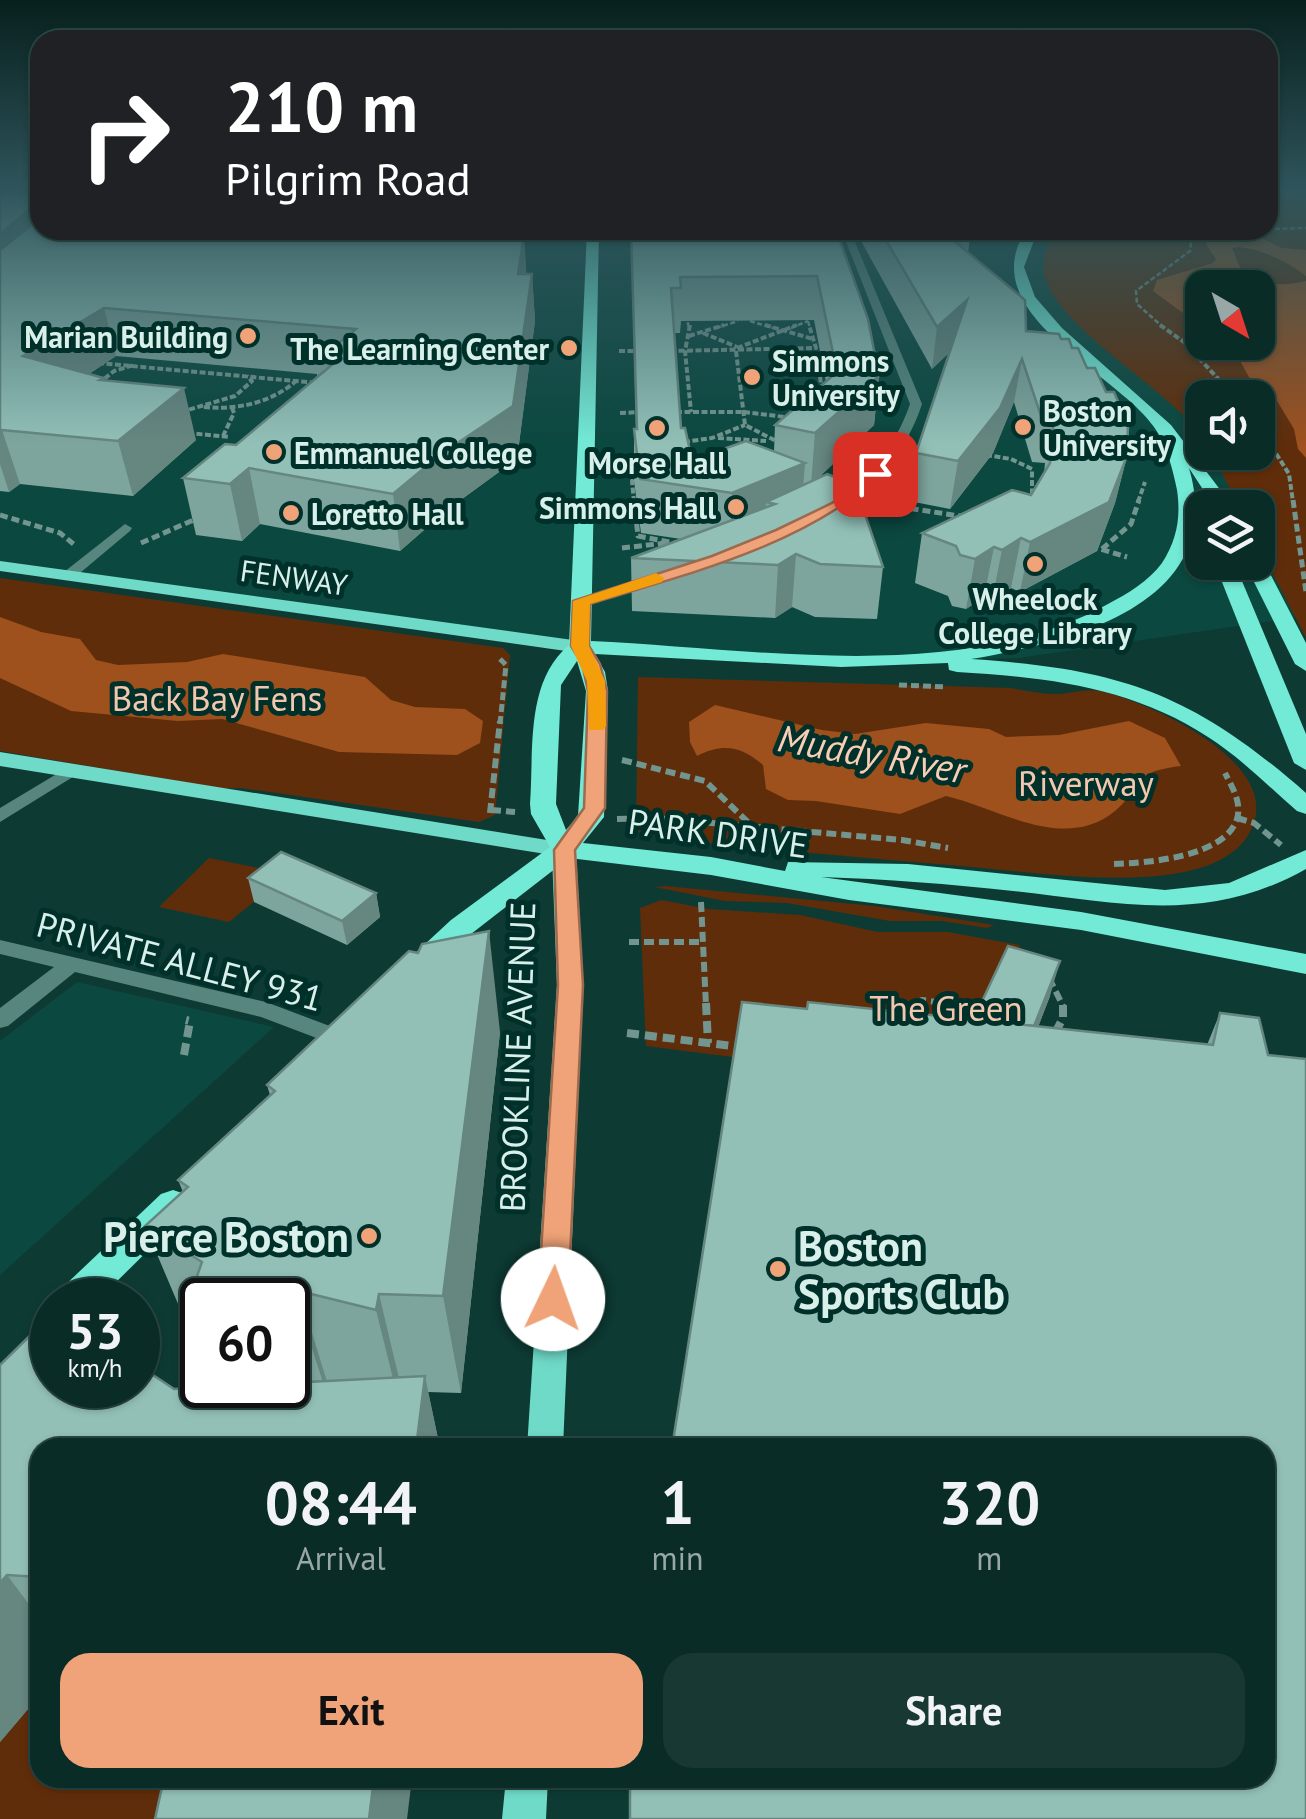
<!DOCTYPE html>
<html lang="en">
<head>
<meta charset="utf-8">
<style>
  body { margin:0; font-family:"PT Sans",sans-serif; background:#183833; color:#f1f3f6; height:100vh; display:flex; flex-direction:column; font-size:38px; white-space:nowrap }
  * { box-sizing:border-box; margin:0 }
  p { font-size:32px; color:#99a7a7 }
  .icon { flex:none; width:55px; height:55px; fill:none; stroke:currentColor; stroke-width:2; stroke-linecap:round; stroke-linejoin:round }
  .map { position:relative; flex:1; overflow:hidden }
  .sheet { position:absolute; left:30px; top:1438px; width:1245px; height:350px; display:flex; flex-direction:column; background:#0a2c27; border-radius:30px; box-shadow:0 2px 8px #0004,0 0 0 2px #2a4844 }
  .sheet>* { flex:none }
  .guide { position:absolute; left:30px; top:30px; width:1248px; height:210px; border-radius:30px; box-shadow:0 2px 8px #0004,0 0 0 2px #2a4844; background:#202124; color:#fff; overflow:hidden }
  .needle { width:65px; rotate:141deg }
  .tools { position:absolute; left:1185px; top:270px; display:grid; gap:20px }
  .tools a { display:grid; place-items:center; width:90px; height:90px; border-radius:20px; background:#0a2c27; box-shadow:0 2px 8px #0004,0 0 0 2px #2a4844; font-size:50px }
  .speed { position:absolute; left:30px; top:1278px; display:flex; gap:20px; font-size:50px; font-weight:700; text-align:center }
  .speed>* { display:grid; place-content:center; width:130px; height:130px; border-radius:50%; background:#0a2c27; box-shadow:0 2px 8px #0004,0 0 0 2px #2a4844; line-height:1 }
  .speed small { font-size:25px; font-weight:400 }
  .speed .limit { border:5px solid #111; border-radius:15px; background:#fff; color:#111 }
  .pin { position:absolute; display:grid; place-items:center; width:85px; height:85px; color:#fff; margin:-42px; border-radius:20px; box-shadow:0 5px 15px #0006 }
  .me { position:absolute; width:110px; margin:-55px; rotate:3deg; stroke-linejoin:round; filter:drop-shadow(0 0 8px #0008) }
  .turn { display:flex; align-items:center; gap:35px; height:210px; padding:0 30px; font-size:45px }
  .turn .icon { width:130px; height:130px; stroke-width:2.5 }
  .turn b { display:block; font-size:70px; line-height:85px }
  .eta { display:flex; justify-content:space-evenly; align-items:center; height:170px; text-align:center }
  .eta b { font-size:60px; font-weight:600; line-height:70px }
  .primary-button { display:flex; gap:20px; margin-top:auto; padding:20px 30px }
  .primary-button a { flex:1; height:115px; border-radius:30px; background:#f0a378; color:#111; font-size:40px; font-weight:600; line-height:115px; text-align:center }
  .primary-button a+a { background:#183833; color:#f1f3f6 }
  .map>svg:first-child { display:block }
  .built { fill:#0b4840; fill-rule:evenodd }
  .green { fill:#602d0a; fill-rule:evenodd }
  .water { fill:#9e501d }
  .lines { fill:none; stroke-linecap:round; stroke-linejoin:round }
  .path-far4 { stroke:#73958f; stroke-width:2.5; stroke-dasharray:5 2.5; stroke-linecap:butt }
  .path-far3 { stroke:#73958f; stroke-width:4; stroke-dasharray:6 2.5; stroke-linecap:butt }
  .path-far2 { stroke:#73958f; stroke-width:5; stroke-dasharray:8 4; stroke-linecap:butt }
  .path-far1 { stroke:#73958f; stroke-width:6; stroke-dasharray:10 5; stroke-linecap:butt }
  .path { stroke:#73958f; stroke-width:8; stroke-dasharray:12 6; stroke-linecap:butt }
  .service { fill:#56867d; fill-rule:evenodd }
  .pedestrian { fill:#56867d; fill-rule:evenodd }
  .minor { fill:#56867d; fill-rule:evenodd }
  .primary { fill:#6fdac8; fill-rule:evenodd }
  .trunk { fill:#73ead6; fill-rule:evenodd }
  .wall { fill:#7ea59d; fill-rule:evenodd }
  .shaded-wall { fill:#668680 }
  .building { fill:#92c0b7; stroke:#668680; stroke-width:2.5 }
  .route { fill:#f0a378; stroke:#9c6a4e; stroke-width:2.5 }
  .slow { fill:#f59e0b }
  .poi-dot { fill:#f0a378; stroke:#00302a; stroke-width:4 }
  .labels { text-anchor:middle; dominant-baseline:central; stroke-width:10; stroke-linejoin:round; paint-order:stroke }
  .far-poi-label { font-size:30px; font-weight:bold; fill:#d8efea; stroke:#00302a; text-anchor:start }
  .far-street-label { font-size:30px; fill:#d8efea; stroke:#00302a }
  .park-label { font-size:35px; fill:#f3c6ae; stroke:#00302a }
  .street-label { font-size:35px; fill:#d8efea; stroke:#00302a }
  .water-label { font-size:38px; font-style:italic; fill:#facdb5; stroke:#00302a }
  .near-poi-label { font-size:42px; font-weight:bold; fill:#d8efea; stroke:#00302a; text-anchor:end }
</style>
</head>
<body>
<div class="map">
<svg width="1306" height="1819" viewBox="0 0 1306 1819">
  <rect width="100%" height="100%" fill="#0d3b34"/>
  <g class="built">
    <path d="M0,189L40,230H1236L1257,246L1306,616L1018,658L881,661L580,647L0,566ZM1202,288H1258V342H1202ZM1202,398H1258V452H1202ZM1202,508H1258V562H1202Z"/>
    <polygon points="77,982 274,1027 0,1275 0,1041"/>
  </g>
  <g class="green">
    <path d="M1268,189H1306V638L1258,545V508L1239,507L1212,453L1258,452V398H1202V437C1167,387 1057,329 1044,274C1041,259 1048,243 1056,230H1268ZM1202,288H1258V342H1202Z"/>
    <polygon points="0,578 503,648 510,655 495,815 479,822 241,788 219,788 0,751"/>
    <path d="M638,677L1010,688C1025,690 1040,694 1055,694C1070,694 1086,688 1100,691C1148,702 1275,759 1254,822C1245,852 1214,866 1184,872C1116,885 1040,873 972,867C869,858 765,850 662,838L636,831Z"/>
    <polygon points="209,858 288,874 229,922 159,907"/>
    <polygon points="665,886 874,906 994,925 987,928 942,921 890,921 787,903 725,901 655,887"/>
    <polygon points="661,900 709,909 800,915 878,932 948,932 1019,945 1050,996 1021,1071 1022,1094 646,1046 640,908"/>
    <polygon points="40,1695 40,1778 230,1778 222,1819 0,1819 0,1742"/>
  </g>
  <g class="water">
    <path d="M1219,230H1258L1259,237L1282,248L1306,250V276C1291,263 1250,243 1232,248C1236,255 1237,265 1243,271C1259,287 1286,286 1306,281V458L1298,449L1294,429L1274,396L1249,377L1234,350L1224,343L1258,342V288H1202V327L1153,291L1157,280L1213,263L1216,259L1206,244Z"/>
    <polygon points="0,617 41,632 80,639 96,660 118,665 187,662 223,654 365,677 391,700 415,707 465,709 483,721 480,743 457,755 339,752 222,719 178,721 71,711 0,678"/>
    <path d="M715,705L822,730L855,734L926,723L989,729L1006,737L1059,735L1129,721L1165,738L1181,766C1129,772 1145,786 1115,811C1064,853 998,808 946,796L900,814L816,801L788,800L766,789L763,765C741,746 723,743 697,756L690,742L689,722Z"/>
  </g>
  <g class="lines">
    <g class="path-far4">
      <polyline points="1245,230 1306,228"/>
      <polyline points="806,314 810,328"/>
      <polyline points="686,315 689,328"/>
      <polyline points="750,321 773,328"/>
      <polyline points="716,328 738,321"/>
      <polyline points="791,328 808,321"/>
      <polyline points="1164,328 1137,304 1136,291 1190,251 1193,230"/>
    </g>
    <g class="path-far3">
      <polyline points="690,325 685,351 691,412"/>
      <polyline points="765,325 813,339"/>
      <polyline points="1160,325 1184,342 1236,398"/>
      <polyline points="703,333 737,347"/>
      <polyline points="689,336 724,325"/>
      <polyline points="737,348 797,325"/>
      <polyline points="619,351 642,351"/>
      <polyline points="670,351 816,348 809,325"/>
      <polyline points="736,351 745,425 778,442"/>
      <polyline points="98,363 318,383"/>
      <polyline points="819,368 822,392"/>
      <polyline points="98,384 114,371 134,365"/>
      <path d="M204,407C237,410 271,403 296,381"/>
      <polyline points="181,412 235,396 252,381 247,376"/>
      <polyline points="676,412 744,412 793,418"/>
      <polyline points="620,413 643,412"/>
      <polyline points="1258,425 1289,474 1293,502"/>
      <polyline points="188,433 230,437"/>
      <polyline points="223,436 234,413 231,405"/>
      <polyline points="718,438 766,441"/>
      <polyline points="684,442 712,438 745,425"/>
      <polyline points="986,455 1011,459 1032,469 1032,498"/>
      <polyline points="620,472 639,471"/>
      <polyline points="634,502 632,481 641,478"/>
      <polyline points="1138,502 1145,482"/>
    </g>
    <g class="path-far2">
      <polyline points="634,500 638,536 680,544"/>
      <polyline points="1293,500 1306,592"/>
      <polyline points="875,503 966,517"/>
      <polyline points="0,515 60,533 76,546"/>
      <polyline points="141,543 198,518"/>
      <polyline points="1090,546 1127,557"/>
      <polyline points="622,548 666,543"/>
      <polyline points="1102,549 1131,524 1139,500"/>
      <polyline points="899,685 947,687"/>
      <polyline points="500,724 506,665 500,659"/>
    </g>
    <g class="path-far1">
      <polyline points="622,760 705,781 753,827"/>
      <polyline points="491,810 515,812"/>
      <polyline points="490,813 500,721"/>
      <polyline points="1237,818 1254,823 1281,845"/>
      <polyline points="617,819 656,818 902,840 948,848"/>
      <path d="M1114,864C1147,863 1225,857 1237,819C1242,802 1232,787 1225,773"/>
      <polyline points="701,902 706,1006"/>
      <polyline points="629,942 702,942"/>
      <polyline points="1049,978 1063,1006"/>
      <polyline points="922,1006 922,1000 966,1006"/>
    </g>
    <g class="path">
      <polyline points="706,1003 708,1043"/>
      <polyline points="947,1003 981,1008 983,1004"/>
      <polyline points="921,1018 922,1003"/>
      <polyline points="627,1033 740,1047"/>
      <polyline points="1055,1033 1063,1018 1063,1003"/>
      <polyline points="184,1055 190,1021 186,1020"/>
    </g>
    <g class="service">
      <polygon points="125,524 132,528 130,531 74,578 64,578 64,572"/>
      <polygon points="0,940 266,1002 351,1034 354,1040 351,1046 343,1048 261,1017 75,972 8,1026 0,1028 0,1008 54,967 0,954"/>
    </g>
    <polygon class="pedestrian" points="655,230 658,235 593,237 589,234"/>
    <g class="minor">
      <polygon points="942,230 1033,230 1034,232 1030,235 945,235"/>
      <path d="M847,231L890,234L853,237L922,404C908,446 878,492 836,510L829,506L831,503C868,476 895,448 910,404L843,234Z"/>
      <polygon points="657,574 662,575 662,581 582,605 575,601"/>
      <polygon points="70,766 76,767 79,771 76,775 0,822 0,808"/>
    </g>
    <g class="primary">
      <polygon points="0,561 580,641 590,647 580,653 0,571"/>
      <polygon points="0,752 572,844 576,849 583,985 563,1448 527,1448 557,985 552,855 0,766"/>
      <polygon points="506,1778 548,1778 546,1819 502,1819"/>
    </g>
    <g class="trunk">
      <path d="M587,230H599L591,641C752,648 961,686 1108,604C1127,594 1149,581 1162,563C1177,540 1181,517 1177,490C1173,470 1166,443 1154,427C1115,371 972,314 1026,230H1038L1024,267L1035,297L1062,328L1171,425L1234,508H1215L1189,468C1229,604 1071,642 971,659C1121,669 1192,693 1306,793V814L1297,811C1268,786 1241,758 1208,737C1132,687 1046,677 957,672L949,670L948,663L841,667L595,654L605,672L608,691L604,817L583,843L711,857L785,871L788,862L908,864L1165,890L1229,883L1306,850V869C1206,925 1121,903 1013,891C950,884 886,879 821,877L1081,912L1306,954V974L1081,930L849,900L711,875L569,858L471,934L430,972H410L406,965L410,958L451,920L550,847L531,814L530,804C534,750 525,682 569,645ZM577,661L586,691L578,816L566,830L556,804L561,685Z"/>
      <polygon points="1258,557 1264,562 1306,643 1306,671 1295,664 1244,562 1258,562"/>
      <polygon points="1214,562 1234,562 1306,734 1306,770 1294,763"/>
      <polygon points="173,1190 185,1194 190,1204 185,1214 98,1300 56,1300 61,1289 161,1194"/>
    </g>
  </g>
  <g class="wall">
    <polygon points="0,189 40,230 518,233 524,235 526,274 532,274 535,321 517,459 447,510 400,551 260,524 242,541 196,535 183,478 236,445 317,378 317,374 116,356 89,374 105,381 196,440 133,496 20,484 9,492 0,491"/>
    <path d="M631,230H836L879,376L874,425L817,479L883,567L877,619L815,617L792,607L775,618L632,611L631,558L681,539L641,533L634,481V429H636ZM814,320L826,382L775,425L774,451L692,460L681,428L674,333H680L681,321Z"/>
    <polygon points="862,230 971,230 968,253 1026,331 1127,456 1115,503 1097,551 1020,592 1011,588 992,600 984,597 966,609 952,606 948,596 915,583 922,533 1031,495 1044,474 1045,463 1032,462 1014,402 993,453 950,509 909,501 916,453 949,352 932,369 861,241"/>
    <polygon points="248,878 376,893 380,917 347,945 254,902"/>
    <polygon points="1050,996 1038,1027 1207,1045 1220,1013 1268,1055 807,1009 975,1020 977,1012"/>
    <polygon points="500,1032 461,1393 428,1392 440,1448 40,1448 40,1695 0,1742 0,1365 174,1389 288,1385 288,1300 202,1300 202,1335 187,1325 145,1226 183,1192 178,1180 270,1095 267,1085"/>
  </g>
  <g class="shaded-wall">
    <polygon points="40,201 40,230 0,279 0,234"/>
    <polygon points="524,235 527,280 518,274"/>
    <polygon points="532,274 535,321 517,459 447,510 400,551 393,494"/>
    <polygon points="967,300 961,342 932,369 937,327"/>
    <polygon points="104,308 116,356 39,406 23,356"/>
    <polygon points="1022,359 1014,402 993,453 950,509 958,461"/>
    <polygon points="879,376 874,425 811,485 815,433"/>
    <polygon points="184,388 196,440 133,496 118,441"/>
    <polygon points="2,430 20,484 9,492 0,464 0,431"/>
    <polygon points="1127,456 1115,503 1097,551 1020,592 1030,542"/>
    <polygon points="805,463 801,516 775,504 766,502 765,532 730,547 732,493"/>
    <polygon points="249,468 260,524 242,541 230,484"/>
    <polygon points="1021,538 1011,588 992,600 1002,550"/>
    <polygon points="994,547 984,597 966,609 975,559"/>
    <polygon points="796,554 792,607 775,618 778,565"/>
    <polygon points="376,893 380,917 347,945 342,921"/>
    <polygon points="489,931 500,1032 461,1393 443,1296"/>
    <polygon points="1060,961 1050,996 1023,1066 1032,1031"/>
    <polygon points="299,1291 329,1388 326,1392 295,1295"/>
    <polygon points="379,1294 402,1391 400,1407 376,1310"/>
    <polygon points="425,1376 440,1448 416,1448"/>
    <polygon points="7,1575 40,1619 40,1695 0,1742 0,1583"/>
    <polygon points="374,1778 412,1778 407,1819 369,1819"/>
  </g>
  <g class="building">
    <polygon points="0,189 40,189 40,201 0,234"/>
    <polygon points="40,218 40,230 511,230 524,235 518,274 532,274 513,406 441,454 393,494 249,468 230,484 183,478 225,444 236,445 333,364 315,362 356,329 104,308 23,356 104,378 100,380 184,388 118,441 2,430 0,431 0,250"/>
    <polygon points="631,230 836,230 868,319 879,376 815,433 775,425 837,372 817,276 680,277 681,288 671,288 681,428 685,428 692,460 746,441 805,463 732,493 640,479 634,429 637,429"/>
    <polygon points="880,230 968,230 971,234 946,234 1025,300 1026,331 1059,334 1061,339 1069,339 1072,348 1078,348 1087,368 1095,368 1106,392 1114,392 1128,424 1127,456 1109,502 1030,542 1021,538 1002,550 994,547 975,559 960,555 956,546 922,533 1012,490 1031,495 1050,463 1054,417 1041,416 1022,359 1000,408 958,461 916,453 967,300 937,327"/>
    <polygon points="827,474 855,485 883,567 820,564 796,554 778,565 631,558 775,504 766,502"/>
    <polygon points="281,852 376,893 342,921 248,878"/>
    <polygon points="489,931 443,1296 379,1294 376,1310 299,1291 295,1295 196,1279 202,1262 145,1226 188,1187 178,1180 275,1091 267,1085 409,951 418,953 422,944"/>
    <polygon points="1008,946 1060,961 1034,1026 1012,1024 977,1012"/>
    <polygon points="742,1002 807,1009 808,1002 1213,1045 1220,1013 1259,1018 1268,1055 1306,1059 1306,1819 630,1819 630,1778 1265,1778 1265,1448 672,1448"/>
    <polygon points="52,1314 52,1385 138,1385 138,1365 174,1389 288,1385 288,1383 425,1376 416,1448 40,1448 40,1577 7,1575 0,1583 0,1365"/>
    <polygon points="164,1778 374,1778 369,1819 155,1819"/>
  </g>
  <linearGradient id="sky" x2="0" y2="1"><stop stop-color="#07201d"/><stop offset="0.43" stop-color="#2f555c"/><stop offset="1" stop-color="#2f555c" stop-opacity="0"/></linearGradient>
  <rect width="1306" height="444" fill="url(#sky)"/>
  <path class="route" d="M875,469L880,471V477C797,548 693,572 590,604L589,646L600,664L607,691L605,808L575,850L583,985L568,1299L564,1308L553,1312L542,1308L538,1299L558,985L554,850L584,808L588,691L582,664L571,646L573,601L712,556L776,530L832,503Z"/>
  <polygon class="slow" points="656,573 664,578 662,582 590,604 589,646 605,681 606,726 603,730 589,730 587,681 571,646 573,601"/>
  <g class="poi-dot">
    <circle cx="248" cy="336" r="10"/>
    <circle cx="569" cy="348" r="10"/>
    <circle cx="752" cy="377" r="10"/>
    <circle cx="1023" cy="427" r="10"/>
    <circle cx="657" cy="428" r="10"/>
    <circle cx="274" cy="452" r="10"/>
    <circle cx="736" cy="507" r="10"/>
    <circle cx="291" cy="513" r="10"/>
    <circle cx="1035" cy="564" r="10"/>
    <circle cx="369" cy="1236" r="10"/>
    <circle cx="778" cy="1269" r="10"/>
  </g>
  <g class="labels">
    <g class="far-poi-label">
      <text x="228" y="336" text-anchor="end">Marian Building</text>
      <text x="549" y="348" text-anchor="end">The Learning Center</text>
      <text x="772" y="360">Simmons<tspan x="772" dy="34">University</tspan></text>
      <text x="1043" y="410">Boston<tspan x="1043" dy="34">University</tspan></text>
      <text x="294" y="452">Emmanuel College</text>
      <text x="657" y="462" text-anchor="middle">Morse Hall</text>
      <text x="716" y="507" text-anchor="end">Simmons Hall</text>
      <text x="311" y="513">Loretto Hall</text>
      <text x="1035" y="598" text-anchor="middle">Wheelock<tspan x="1035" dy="34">College Library</tspan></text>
    </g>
    <g class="far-street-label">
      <text transform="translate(294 577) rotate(8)">FENWAY</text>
    </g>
    <g class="park-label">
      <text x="217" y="698">Back Bay Fens</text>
      <text x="1086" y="783">Riverway</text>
      <text x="946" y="1008">The Green</text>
    </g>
    <g class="street-label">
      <text transform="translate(718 833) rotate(8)">PARK DRIVE</text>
      <text transform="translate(180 961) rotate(15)">PRIVATE ALLEY 931</text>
      <text transform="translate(517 1057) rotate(-88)">BROOKLINE AVENUE</text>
    </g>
    <g class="water-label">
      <text transform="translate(872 753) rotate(10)">Muddy River</text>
    </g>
    <g class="near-poi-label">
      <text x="349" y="1236">Pierce Boston</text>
      <text x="798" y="1245" text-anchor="start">Boston<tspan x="798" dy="48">Sports Club</tspan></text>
    </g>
  </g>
</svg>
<div class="tools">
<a><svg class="needle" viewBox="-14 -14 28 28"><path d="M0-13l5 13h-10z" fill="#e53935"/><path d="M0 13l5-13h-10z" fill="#99a7a7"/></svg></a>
<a><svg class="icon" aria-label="sound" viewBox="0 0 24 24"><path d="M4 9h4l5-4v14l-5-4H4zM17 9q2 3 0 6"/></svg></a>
<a><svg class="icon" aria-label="layers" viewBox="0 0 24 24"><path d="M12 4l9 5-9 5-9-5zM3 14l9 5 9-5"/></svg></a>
</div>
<div class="speed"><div>53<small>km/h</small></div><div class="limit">60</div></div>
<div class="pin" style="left:875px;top:474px;background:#d93025"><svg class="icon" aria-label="arrive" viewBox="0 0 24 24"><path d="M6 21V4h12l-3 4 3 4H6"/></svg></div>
<svg class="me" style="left:553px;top:1299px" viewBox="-20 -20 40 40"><circle r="19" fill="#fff"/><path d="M0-13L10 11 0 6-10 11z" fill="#f0a378"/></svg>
<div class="guide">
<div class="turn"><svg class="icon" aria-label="right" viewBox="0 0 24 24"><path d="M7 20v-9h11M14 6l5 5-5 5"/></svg><div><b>210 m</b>Pilgrim Road</div></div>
</div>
<section class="sheet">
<div class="eta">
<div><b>08:44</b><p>Arrival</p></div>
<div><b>1</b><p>min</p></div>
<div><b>320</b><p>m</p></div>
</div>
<div class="primary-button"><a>Exit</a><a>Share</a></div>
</section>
</div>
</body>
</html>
